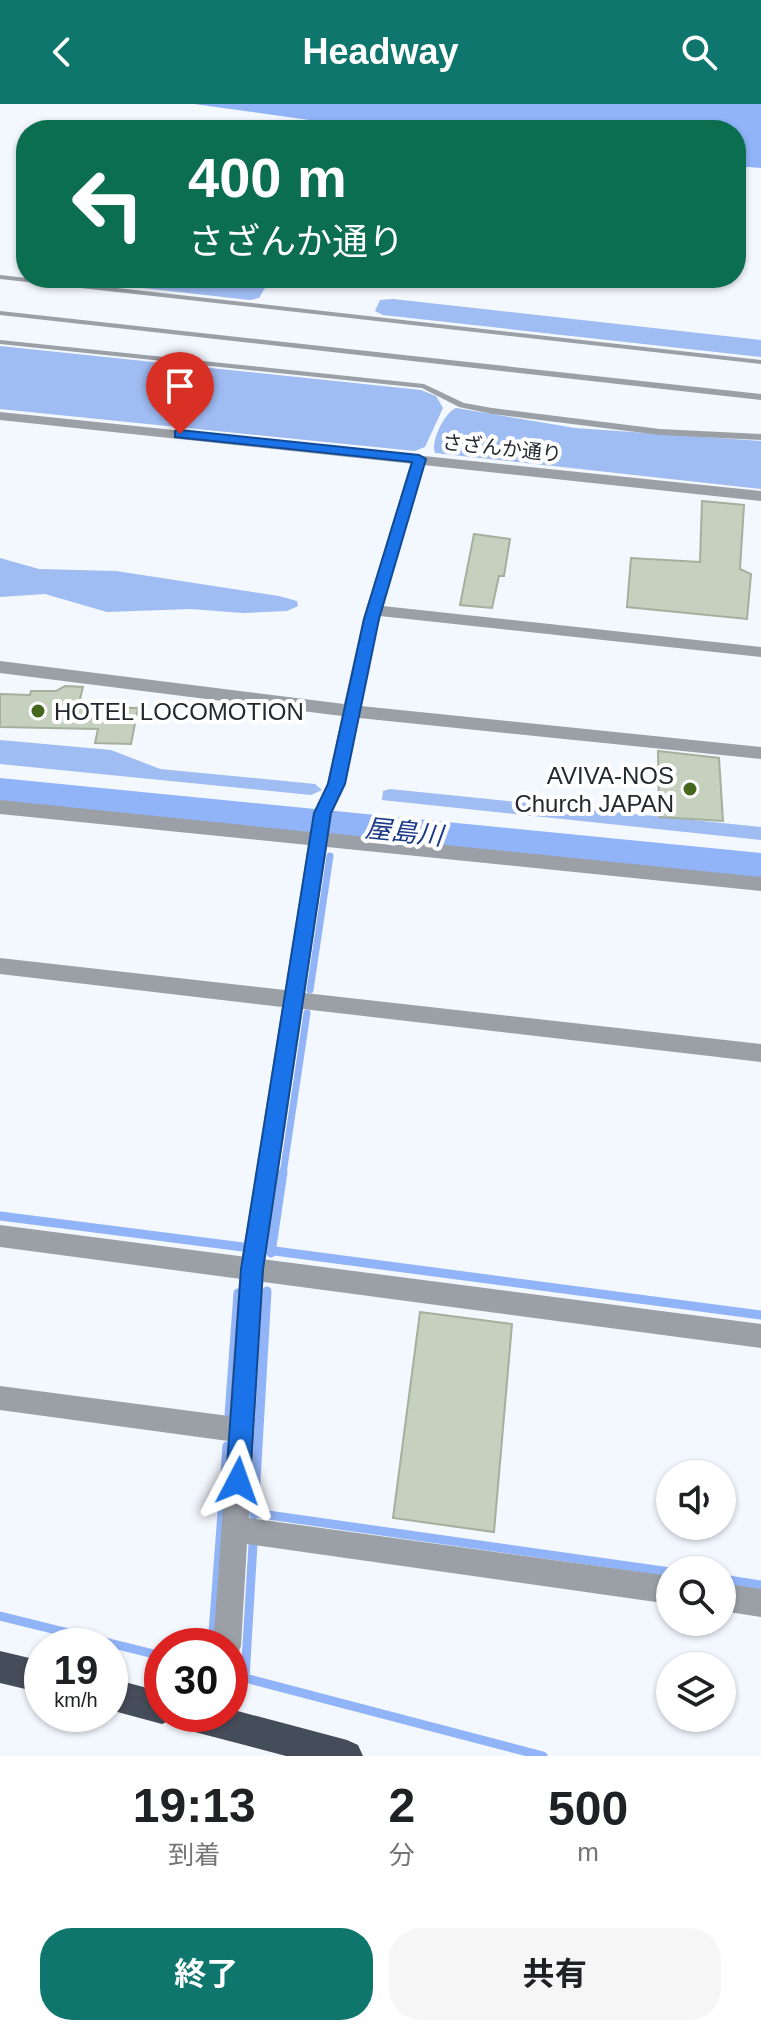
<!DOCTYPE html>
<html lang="ja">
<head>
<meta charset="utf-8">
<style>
  body { margin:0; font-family:Helvetica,"Noto Sans JP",sans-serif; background:#f6f6f6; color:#202124; height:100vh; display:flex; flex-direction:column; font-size:30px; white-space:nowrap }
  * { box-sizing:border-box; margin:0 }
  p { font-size:26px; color:#757577 }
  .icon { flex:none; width:44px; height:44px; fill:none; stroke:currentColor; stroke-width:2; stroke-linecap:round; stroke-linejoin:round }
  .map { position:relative; height:1652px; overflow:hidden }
  .panel { display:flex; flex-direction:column; background:#fff; flex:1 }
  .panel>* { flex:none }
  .top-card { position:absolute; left:16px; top:16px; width:730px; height:168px; border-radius:32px; box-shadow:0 2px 6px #0004; background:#0b6e4f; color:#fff; overflow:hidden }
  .controls { position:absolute; left:656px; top:1356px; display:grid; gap:16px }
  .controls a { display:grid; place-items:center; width:80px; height:80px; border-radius:50%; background:#fff; box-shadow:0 2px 6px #0004; font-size:40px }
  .speed { position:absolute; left:24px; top:1524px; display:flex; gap:16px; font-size:40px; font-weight:700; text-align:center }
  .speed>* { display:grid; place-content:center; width:104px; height:104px; border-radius:50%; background:#fff; box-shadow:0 2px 6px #0004; line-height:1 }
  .speed small { font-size:20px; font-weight:400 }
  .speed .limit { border:12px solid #d22; background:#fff; color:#111 }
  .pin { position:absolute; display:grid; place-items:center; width:68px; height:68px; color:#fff; margin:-82px -34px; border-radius:50% 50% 50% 0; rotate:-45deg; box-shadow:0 0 8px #0007 }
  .pin .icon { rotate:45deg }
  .me { position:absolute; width:88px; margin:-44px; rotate:4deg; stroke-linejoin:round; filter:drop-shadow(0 0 6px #0008) }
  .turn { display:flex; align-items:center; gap:28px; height:168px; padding:0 40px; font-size:36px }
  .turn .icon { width:104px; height:104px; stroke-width:2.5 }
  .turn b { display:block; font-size:56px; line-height:68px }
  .eta { display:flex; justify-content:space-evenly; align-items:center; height:136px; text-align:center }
  .eta b { font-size:48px; font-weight:700; line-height:56px }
  .primary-button { display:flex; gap:16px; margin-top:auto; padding:16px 40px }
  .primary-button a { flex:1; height:92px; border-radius:32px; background:#0f766e; color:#fff; font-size:32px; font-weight:700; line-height:92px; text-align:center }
  .primary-button a+a { background:#f6f6f6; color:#202124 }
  header { display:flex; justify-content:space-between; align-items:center; height:104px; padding:0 40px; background:#0f766e; color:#fff; font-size:36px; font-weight:700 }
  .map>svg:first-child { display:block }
  .forest { fill:#9fbcf3 }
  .water { fill:#91b4f9 }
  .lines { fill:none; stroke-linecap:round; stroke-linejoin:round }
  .stream-far1 { stroke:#91b4f9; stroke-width:7 }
  .stream { stroke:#91b4f9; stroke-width:9 }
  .river { fill:#91b4f9; fill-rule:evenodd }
  .building { fill:#c6d0be; stroke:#a5af9d; stroke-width:2 }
  .service { fill:#9ba0a7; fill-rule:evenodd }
  .minor { fill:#9ba0a7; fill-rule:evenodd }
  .tertiary { fill:#9ba0a7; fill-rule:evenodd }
  .trunk { fill:#464d5a; fill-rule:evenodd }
  .route { fill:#1a73e8; stroke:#114b97; stroke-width:2 }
  .poi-dot { fill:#44661d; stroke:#fff; stroke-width:3 }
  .labels { text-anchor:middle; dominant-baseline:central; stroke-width:8; stroke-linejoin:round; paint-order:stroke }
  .far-street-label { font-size:20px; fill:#25292f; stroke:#fff }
  .poi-label { font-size:24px; fill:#25292f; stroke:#fff; text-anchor:start }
  .water-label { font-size:26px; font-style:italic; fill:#183987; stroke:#fff }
</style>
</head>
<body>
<header><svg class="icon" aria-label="back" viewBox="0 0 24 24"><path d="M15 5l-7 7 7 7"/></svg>Headway<svg class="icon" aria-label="search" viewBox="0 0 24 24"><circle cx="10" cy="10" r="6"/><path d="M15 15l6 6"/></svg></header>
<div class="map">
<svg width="761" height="1652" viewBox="0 0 761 1652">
  <rect width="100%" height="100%" fill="#f3f7fe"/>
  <g class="forest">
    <polygon points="53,174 198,174 265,184 259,194 250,196"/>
    <polygon points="393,195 761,236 761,253 383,211 375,207 380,196"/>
    <polygon points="0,242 421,286 436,292 443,304 425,343 415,347 0,305"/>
    <path d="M456,304L575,324L761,337V385L435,349C430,338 445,308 456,304Z"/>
    <polygon points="0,454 39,465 116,467 279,492 297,497 298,502 287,507 243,509 191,505 107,508 45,490 0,493"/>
    <polygon points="0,636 111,646 160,665 315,680 322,686 311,691 0,660"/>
    <polygon points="390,685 761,723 761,736 382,696 383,687"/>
  </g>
  <polygon class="water" points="194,0 761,0 761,64 736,62 736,26 381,26"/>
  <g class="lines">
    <g class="stream-far1">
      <polyline points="333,732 334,721"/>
      <polyline points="310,886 330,752"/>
      <polyline points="283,1070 307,909"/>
    </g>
    <g class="stream">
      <polyline points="0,1112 243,1143"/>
      <polyline points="267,1146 761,1211"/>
      <polyline points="271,1149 283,1068"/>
      <polyline points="229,1311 238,1189"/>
      <polyline points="254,1409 670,1468"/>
      <polyline points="254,1411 267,1187"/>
      <polyline points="253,1440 245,1574 543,1652"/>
      <polyline points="722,1475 761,1481"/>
      <polyline points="0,1512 162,1552"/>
      <polyline points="212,1542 227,1342"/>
    </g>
    <polygon class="river" points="0,674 761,749 761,779 0,702"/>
  </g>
  <g class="building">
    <polygon points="702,397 744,401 740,465 751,470 747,515 627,503 631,454 700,458"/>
    <polygon points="474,430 510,435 504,472 499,472 492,504 460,501"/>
    <polygon points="65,582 83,583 78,603 138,604 131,640 95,639 98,625 0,623 0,590 30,591 31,587 56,587"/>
    <polygon points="658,647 719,654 723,717 659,713"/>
    <polygon points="420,1208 512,1220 494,1428 393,1414"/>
  </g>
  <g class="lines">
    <g class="service">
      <polygon points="0,171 761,256 761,260 0,175"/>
      <polygon points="0,207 761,290 761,296 0,211"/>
      <polygon points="0,236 424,280 464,299 492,304 660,325 761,330 761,336 660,331 492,310 459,303 422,284 0,240"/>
    </g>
    <g class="minor">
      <polygon points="419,351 426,355 383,502 761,543 761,553 380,512 361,602 761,643 761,655 359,614 345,680 332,709 329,729 761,773 761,787 327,743 305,889 761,940 761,958 303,905 264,1165 249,1414 670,1472 670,1500 247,1440 241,1542 237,1552 230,1555 230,1542 213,1542 228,1337 0,1306 0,1282 229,1312 240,1165 282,903 0,870 0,854 285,886 308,741 0,710 0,696 311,728 314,709 327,680 342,612 0,569 0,557 344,600 363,515 412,355"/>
      <polygon points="722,1479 761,1485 761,1513 722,1507"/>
    </g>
    <g class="tertiary">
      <polygon points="0,308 761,387 761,397 0,316"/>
      <polygon points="0,1121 761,1220 761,1244 0,1143"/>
    </g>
    <g class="trunk">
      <polygon points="0,1547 42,1557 42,1589 0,1579"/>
      <polygon points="110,1574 162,1588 162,1610 230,1610 230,1605 347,1636 358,1641 363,1652 286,1652 187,1626 176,1621 173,1615 162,1620 110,1606"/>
    </g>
  </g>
  <polygon class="route" points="180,326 419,351 426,355 379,515 345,680 331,709 263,1165 250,1377 246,1385 238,1389 229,1385 226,1377 241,1165 314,709 328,680 364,515 412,358 175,333 175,327"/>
  <g class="poi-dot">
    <circle cx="38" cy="607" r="8"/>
    <circle cx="690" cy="685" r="8"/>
  </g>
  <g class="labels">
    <g class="far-street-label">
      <text transform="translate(502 344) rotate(6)">さざんか通り</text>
    </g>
    <g class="poi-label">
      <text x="54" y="607">HOTEL LOCOMOTION</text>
      <text x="674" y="671" text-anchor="end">AVIVA-NOS<tspan x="674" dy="28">Church JAPAN</tspan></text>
    </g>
    <g class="water-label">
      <text transform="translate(404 728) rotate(6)">屋島川</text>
    </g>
  </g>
</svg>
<div class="controls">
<a><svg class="icon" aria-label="sound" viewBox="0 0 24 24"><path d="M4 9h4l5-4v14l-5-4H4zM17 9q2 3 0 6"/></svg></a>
<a><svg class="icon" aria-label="search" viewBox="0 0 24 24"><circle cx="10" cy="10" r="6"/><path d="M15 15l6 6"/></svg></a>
<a><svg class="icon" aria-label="layers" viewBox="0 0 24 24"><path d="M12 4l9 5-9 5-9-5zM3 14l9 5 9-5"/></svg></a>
</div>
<div class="speed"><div>19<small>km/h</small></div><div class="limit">30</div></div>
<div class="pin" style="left:180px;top:330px;background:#d93025"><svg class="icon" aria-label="arrive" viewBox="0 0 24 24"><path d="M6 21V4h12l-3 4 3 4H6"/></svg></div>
<svg class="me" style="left:238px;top:1377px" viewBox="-20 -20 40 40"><path d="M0-17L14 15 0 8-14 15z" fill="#1a73e8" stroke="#fff" stroke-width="4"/></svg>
<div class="top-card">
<div class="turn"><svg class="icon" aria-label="left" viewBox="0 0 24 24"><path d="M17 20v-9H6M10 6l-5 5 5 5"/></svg><div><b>400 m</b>さざんか通り</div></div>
</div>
</div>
<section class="panel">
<div class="eta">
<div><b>19:13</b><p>到着</p></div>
<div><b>2</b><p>分</p></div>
<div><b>500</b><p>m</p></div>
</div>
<div class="primary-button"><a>終了</a><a>共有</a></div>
</section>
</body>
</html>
